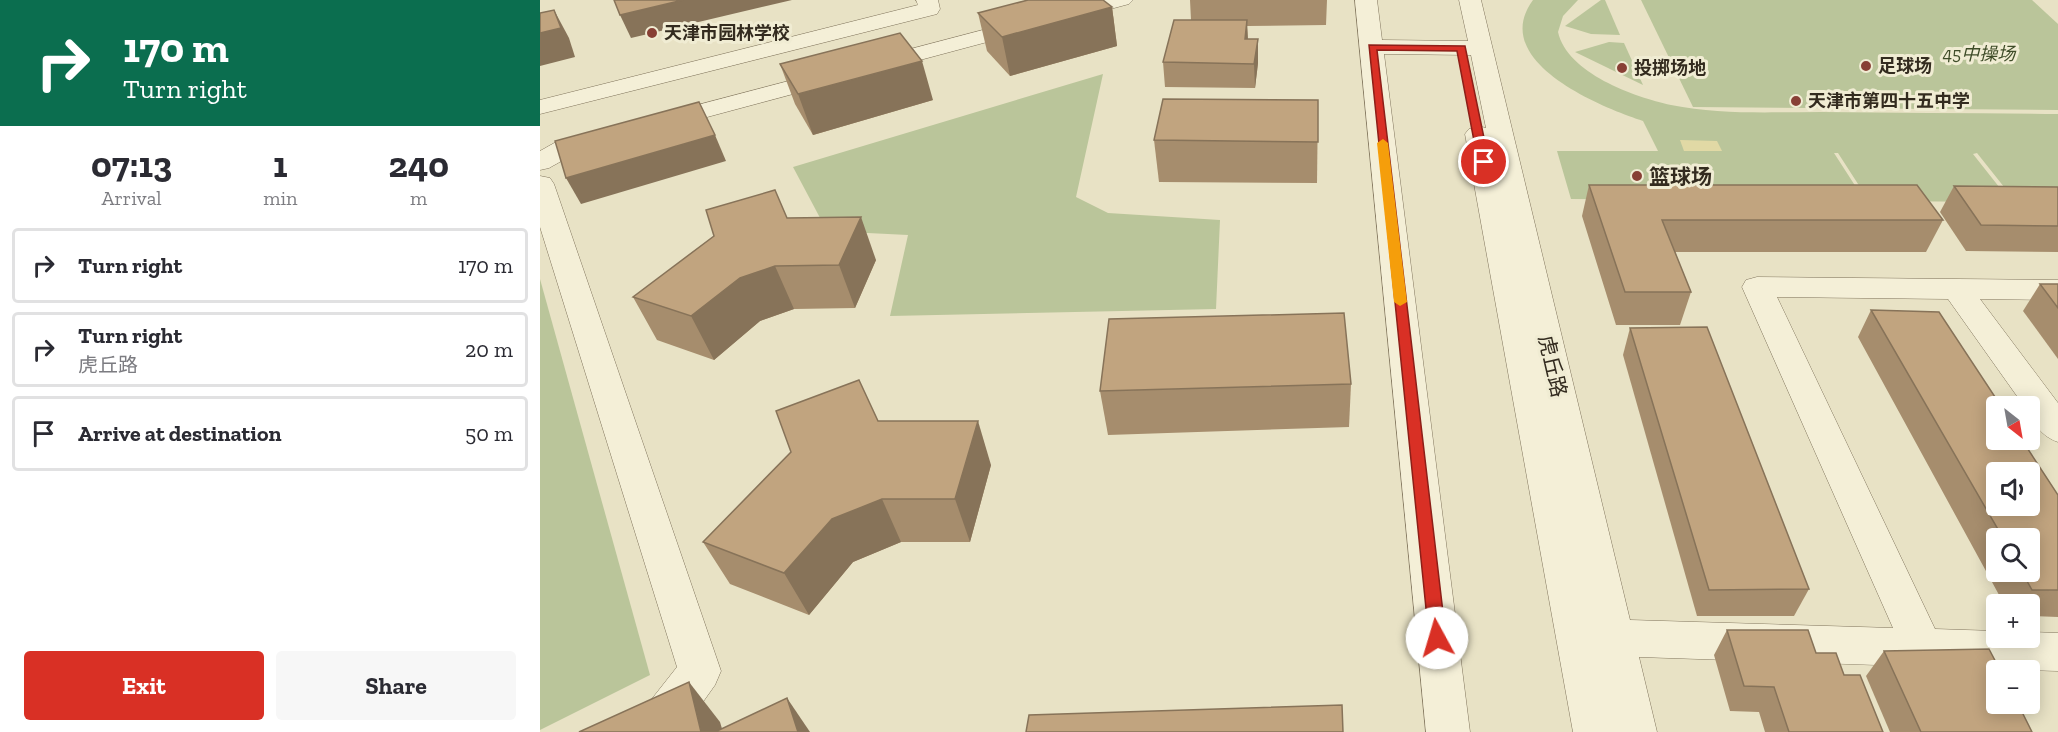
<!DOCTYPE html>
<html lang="en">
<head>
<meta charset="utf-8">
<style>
  body { margin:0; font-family:"Zilla Slab","Noto Sans SC",serif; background:#f7f7f7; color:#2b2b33; height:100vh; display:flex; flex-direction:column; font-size:22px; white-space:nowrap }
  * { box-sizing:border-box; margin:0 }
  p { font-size:20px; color:#7c7c81 }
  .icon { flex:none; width:33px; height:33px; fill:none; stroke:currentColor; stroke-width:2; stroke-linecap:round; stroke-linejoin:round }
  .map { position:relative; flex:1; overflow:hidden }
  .drawer { display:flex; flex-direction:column; background:#fff; width:540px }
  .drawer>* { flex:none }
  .guide { background:#0b6e4f; color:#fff; overflow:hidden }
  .needle { width:39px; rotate:149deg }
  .tools { position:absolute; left:1446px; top:396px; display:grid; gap:12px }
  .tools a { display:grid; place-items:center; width:54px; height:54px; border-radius:6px; background:#fff; box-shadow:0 3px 15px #0003; font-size:30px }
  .pin { position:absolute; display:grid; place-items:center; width:51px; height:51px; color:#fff; margin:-26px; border:3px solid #fff; border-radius:50%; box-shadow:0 2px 6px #0007 }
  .me { position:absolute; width:66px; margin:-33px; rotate:354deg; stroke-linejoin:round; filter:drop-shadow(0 0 4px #0008) }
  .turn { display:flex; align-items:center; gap:21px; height:126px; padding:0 24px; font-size:27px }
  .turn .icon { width:78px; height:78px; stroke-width:2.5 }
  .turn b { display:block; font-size:42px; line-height:51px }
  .eta { display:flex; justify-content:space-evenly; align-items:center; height:102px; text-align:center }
  .eta b { font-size:36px; font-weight:700; line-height:42px }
  .cta { display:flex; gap:12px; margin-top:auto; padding:12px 24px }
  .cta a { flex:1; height:69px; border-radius:6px; background:#d93025; color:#fff; font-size:24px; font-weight:700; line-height:69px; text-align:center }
  .cta a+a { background:#f7f7f7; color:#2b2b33 }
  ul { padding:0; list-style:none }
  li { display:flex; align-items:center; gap:18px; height:75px; margin:0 12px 9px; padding:0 12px; border:3px solid #e1e1e2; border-radius:6px }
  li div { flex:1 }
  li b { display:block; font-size:22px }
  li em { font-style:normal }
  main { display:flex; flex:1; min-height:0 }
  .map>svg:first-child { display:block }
  .green { fill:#bac59a }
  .sand { fill:#e1d9a5 }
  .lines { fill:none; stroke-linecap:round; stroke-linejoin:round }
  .minor-casing { stroke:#81755d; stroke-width:1 }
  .minor { fill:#f4efd7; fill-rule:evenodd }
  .wall { fill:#a68d6d; fill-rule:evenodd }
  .shaded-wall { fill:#877359 }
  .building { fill:#c1a47f; stroke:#877359; stroke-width:1.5; fill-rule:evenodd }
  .route { fill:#d93025; stroke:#8d1f18; stroke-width:1.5 }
  .slow { fill:#f59e0b }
  .poi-dot { fill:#884035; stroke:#f0ecd3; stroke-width:2 }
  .labels { text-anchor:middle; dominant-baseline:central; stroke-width:6; stroke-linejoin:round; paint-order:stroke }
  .far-poi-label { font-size:18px; font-weight:bold; fill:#332b1f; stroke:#f0ecd3; text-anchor:start }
  .far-park-label { font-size:18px; font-style:italic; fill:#3e4c28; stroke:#f0ecd3 }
  .poi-label { font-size:21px; font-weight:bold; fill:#332b1f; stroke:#f0ecd3; text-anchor:start }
  .street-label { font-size:21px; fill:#332b1f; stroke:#f0ecd3 }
</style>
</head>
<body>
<main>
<section class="drawer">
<div class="guide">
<div class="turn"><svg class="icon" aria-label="right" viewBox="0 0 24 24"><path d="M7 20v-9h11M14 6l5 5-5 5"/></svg><div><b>170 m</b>Turn right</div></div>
</div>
<div class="eta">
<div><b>07:13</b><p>Arrival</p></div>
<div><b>1</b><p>min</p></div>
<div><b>240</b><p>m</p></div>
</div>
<ul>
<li><svg class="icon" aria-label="right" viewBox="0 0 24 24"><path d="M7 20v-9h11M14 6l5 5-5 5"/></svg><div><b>Turn right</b></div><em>170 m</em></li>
<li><svg class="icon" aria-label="right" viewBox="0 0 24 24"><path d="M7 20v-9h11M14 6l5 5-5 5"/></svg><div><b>Turn right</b><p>虎丘路</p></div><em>20 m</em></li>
<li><svg class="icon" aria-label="arrive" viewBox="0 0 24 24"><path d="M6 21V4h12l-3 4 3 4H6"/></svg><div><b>Arrive at destination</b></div><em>50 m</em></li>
</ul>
<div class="cta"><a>Exit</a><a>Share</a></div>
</section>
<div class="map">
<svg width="1518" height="732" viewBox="0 0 1518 732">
  <rect width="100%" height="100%" fill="#e8e2c5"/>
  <g class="green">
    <path d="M993,0H1038L1023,16L1018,32C1027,73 1094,97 1131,105C1180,115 1231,112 1281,112C1360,113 1439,113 1518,114V202H1476L1437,153L1433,154L1471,202L1329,201L1298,153H1294L1325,201L1031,199L1017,151H1118L1103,121C1060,107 948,61 993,0Z"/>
    <polygon points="1061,0 1065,0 1080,35 1051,34 1025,26"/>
    <polygon points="1101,0 1492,0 1518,24 1518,110 1153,107"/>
    <polygon points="1069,42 1084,43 1103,85 1035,52"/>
    <polygon points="563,74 536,197 568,213 680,220 676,309 350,316 368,235 287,231 253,167"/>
    <polygon points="0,279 110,675 0,730"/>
  </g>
  <polygon class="sand" points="1140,140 1177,141 1182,151 1144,151"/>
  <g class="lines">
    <defs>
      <g id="minor">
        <polygon points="376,0 398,0 400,9 397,14 0,114 0,100 378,5"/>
        <polygon points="557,0 593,0 589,4 130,127 121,130 112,127 108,122 112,117"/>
        <path d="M815,0H837L842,40L928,41L919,0H941L1090,620L1353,628L1202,287L1206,280L1217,277L1518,280V300L1440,299L1518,403V442C1503,437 1490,423 1490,406H1484L1408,299L1237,297L1395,629L1456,631V638H1490V632L1518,633V671L1099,657L1117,732H1033L925,134L929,129L938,126L946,128L931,55L844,54L930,732H886Z"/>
        <polygon points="62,130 71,133 75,138 71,143 34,154 9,168 0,170 0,151 16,142"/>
        <polygon points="0,176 10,178 14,184 181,671 175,685 143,730 138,732 73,732 79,717 111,700 137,667 0,227"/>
      </g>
    </defs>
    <use href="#minor" class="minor-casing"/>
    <use href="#minor" class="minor"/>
  </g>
  <g class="wall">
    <polygon points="650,0 787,0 786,25 707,26 708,39 718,39 718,63 715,88 625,87 623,62 651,20"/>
    <polygon points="572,7 577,46 470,76 447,51 438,13"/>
    <polygon points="240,64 393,100 273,135 255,104"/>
    <polygon points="778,100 777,183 619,182 614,140"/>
    <polygon points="1049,185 1403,220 1386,252 1135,252 1151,292 1140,325 1076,325 1042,216"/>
    <polygon points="1414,186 1518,187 1518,252 1426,251 1400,212"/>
    <polygon points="247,218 336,260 315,308 254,309 220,321 174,360 117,340 93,297"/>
    <polygon points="1500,284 1518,284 1518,359 1483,311"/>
    <path d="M1331,310L1518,495V617L1490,616V604H1464L1318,337ZM1456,538H1490V572H1456Z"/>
    <polygon points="1090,328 1269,589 1254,616 1157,616 1083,355"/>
    <polygon points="811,384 809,427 568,435 560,391"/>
    <polygon points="338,421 451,465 430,542 361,542 313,562 269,615 190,584 163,542"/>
    <polygon points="1187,630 1276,653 1304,675 1343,732 1225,732 1219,712 1190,711 1174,655"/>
    <polygon points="1344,651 1492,732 1350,732 1326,676"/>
  </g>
  <g class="shaded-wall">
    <polygon points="143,0 252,0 91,38 80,15"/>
    <polygon points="572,7 577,46 470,76 462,37"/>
    <polygon points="14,10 29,38 35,57 0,66 0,33"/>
    <polygon points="707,20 708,44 705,39"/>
    <polygon points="718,39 718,63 715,88 714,64"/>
    <polygon points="382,61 393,100 273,135 258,94"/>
    <polygon points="175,135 186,161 41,204 26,178"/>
    <polygon points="321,217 336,260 315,308 299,265"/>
    <polygon points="235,266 254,309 220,321 174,360 151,316 200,278"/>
    <polygon points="438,421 451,465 430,542 415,499"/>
    <polygon points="342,499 361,542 313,562 269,615 244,573 292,519"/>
    <polygon points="149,682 180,722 183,732 161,732"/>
    <polygon points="247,698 270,732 258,732"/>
  </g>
  <g class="building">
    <polygon points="74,0 143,0 80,15"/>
    <polygon points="488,0 563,0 572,7 462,37 438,13"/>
    <polygon points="14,10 21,28 0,33 0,13"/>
    <polygon points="634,20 707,20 705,39 718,39 714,64 623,62"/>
    <polygon points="360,33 382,61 258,94 240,64"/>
    <polygon points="623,99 778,100 778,142 614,140"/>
    <polygon points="159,102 175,135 26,178 15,141"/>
    <polygon points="1049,185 1377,185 1403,220 1122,220 1151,292 1085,292"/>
    <polygon points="1414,186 1518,187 1518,226 1441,225"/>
    <polygon points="235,190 247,218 321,217 299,265 235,266 200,278 151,316 93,297 174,236 166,210"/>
    <polygon points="1500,284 1518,284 1518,308"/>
    <path d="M1331,310L1399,312L1461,406H1456V440H1482L1518,495V590H1492L1482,572H1490V538H1463ZM1456,472H1490V506H1456Z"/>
    <polygon points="804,313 811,384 560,391 569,319"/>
    <polygon points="1167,327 1269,589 1169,590 1090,328"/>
    <polygon points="319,380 338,421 438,421 415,499 342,499 292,519 244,573 163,542 251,452 236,411"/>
    <polygon points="1187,630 1268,630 1276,653 1296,653 1304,675 1320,675 1343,732 1249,732 1234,687 1204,686"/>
    <polygon points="1449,649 1460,670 1456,670 1456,704 1478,704 1492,732 1381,732 1344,651"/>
    <polygon points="149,682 161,732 39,732"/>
    <polygon points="247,698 258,732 175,732"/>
    <polygon points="802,705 803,732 486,732 489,715"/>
  </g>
  <polygon class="route" points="829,45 925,46 949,162 944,165 938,162 917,51 837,50 906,638 903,643 897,645 891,643 889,638"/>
  <polygon class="slow" points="843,139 848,143 867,302 860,306 854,302 837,143"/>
  <g class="poi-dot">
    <circle cx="112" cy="33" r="6"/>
    <circle cx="1326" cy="66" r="6"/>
    <circle cx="1082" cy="68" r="6"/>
    <circle cx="1256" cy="101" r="6"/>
    <circle cx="1097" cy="176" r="6"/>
  </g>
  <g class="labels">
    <g class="far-poi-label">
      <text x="124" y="33">天津市园林学校</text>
      <text x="1338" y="66">足球场</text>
      <text x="1094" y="68">投掷场地</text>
      <text x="1268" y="101">天津市第四十五中学</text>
    </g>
    <g class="far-park-label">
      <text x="1439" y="54">45中操场</text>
    </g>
    <g class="poi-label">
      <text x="1109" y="176">篮球场</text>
    </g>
    <g class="street-label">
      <text transform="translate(1013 366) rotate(77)">虎丘路</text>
    </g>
  </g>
</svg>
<div class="tools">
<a><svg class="needle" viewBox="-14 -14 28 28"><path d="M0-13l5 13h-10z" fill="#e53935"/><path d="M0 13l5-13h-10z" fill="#7c7c81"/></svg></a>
<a><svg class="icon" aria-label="sound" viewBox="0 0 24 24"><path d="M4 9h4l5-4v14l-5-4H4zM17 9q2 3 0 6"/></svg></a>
<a><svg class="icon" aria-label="search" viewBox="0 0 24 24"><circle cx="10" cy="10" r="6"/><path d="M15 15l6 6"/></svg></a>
<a>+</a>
<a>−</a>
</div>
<div class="pin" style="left:944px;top:162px;background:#d93025"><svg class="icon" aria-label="arrive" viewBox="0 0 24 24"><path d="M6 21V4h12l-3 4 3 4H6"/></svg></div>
<svg class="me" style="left:897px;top:638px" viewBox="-20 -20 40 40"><circle r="19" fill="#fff"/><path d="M0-13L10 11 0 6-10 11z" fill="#d93025"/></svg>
</div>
</main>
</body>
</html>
